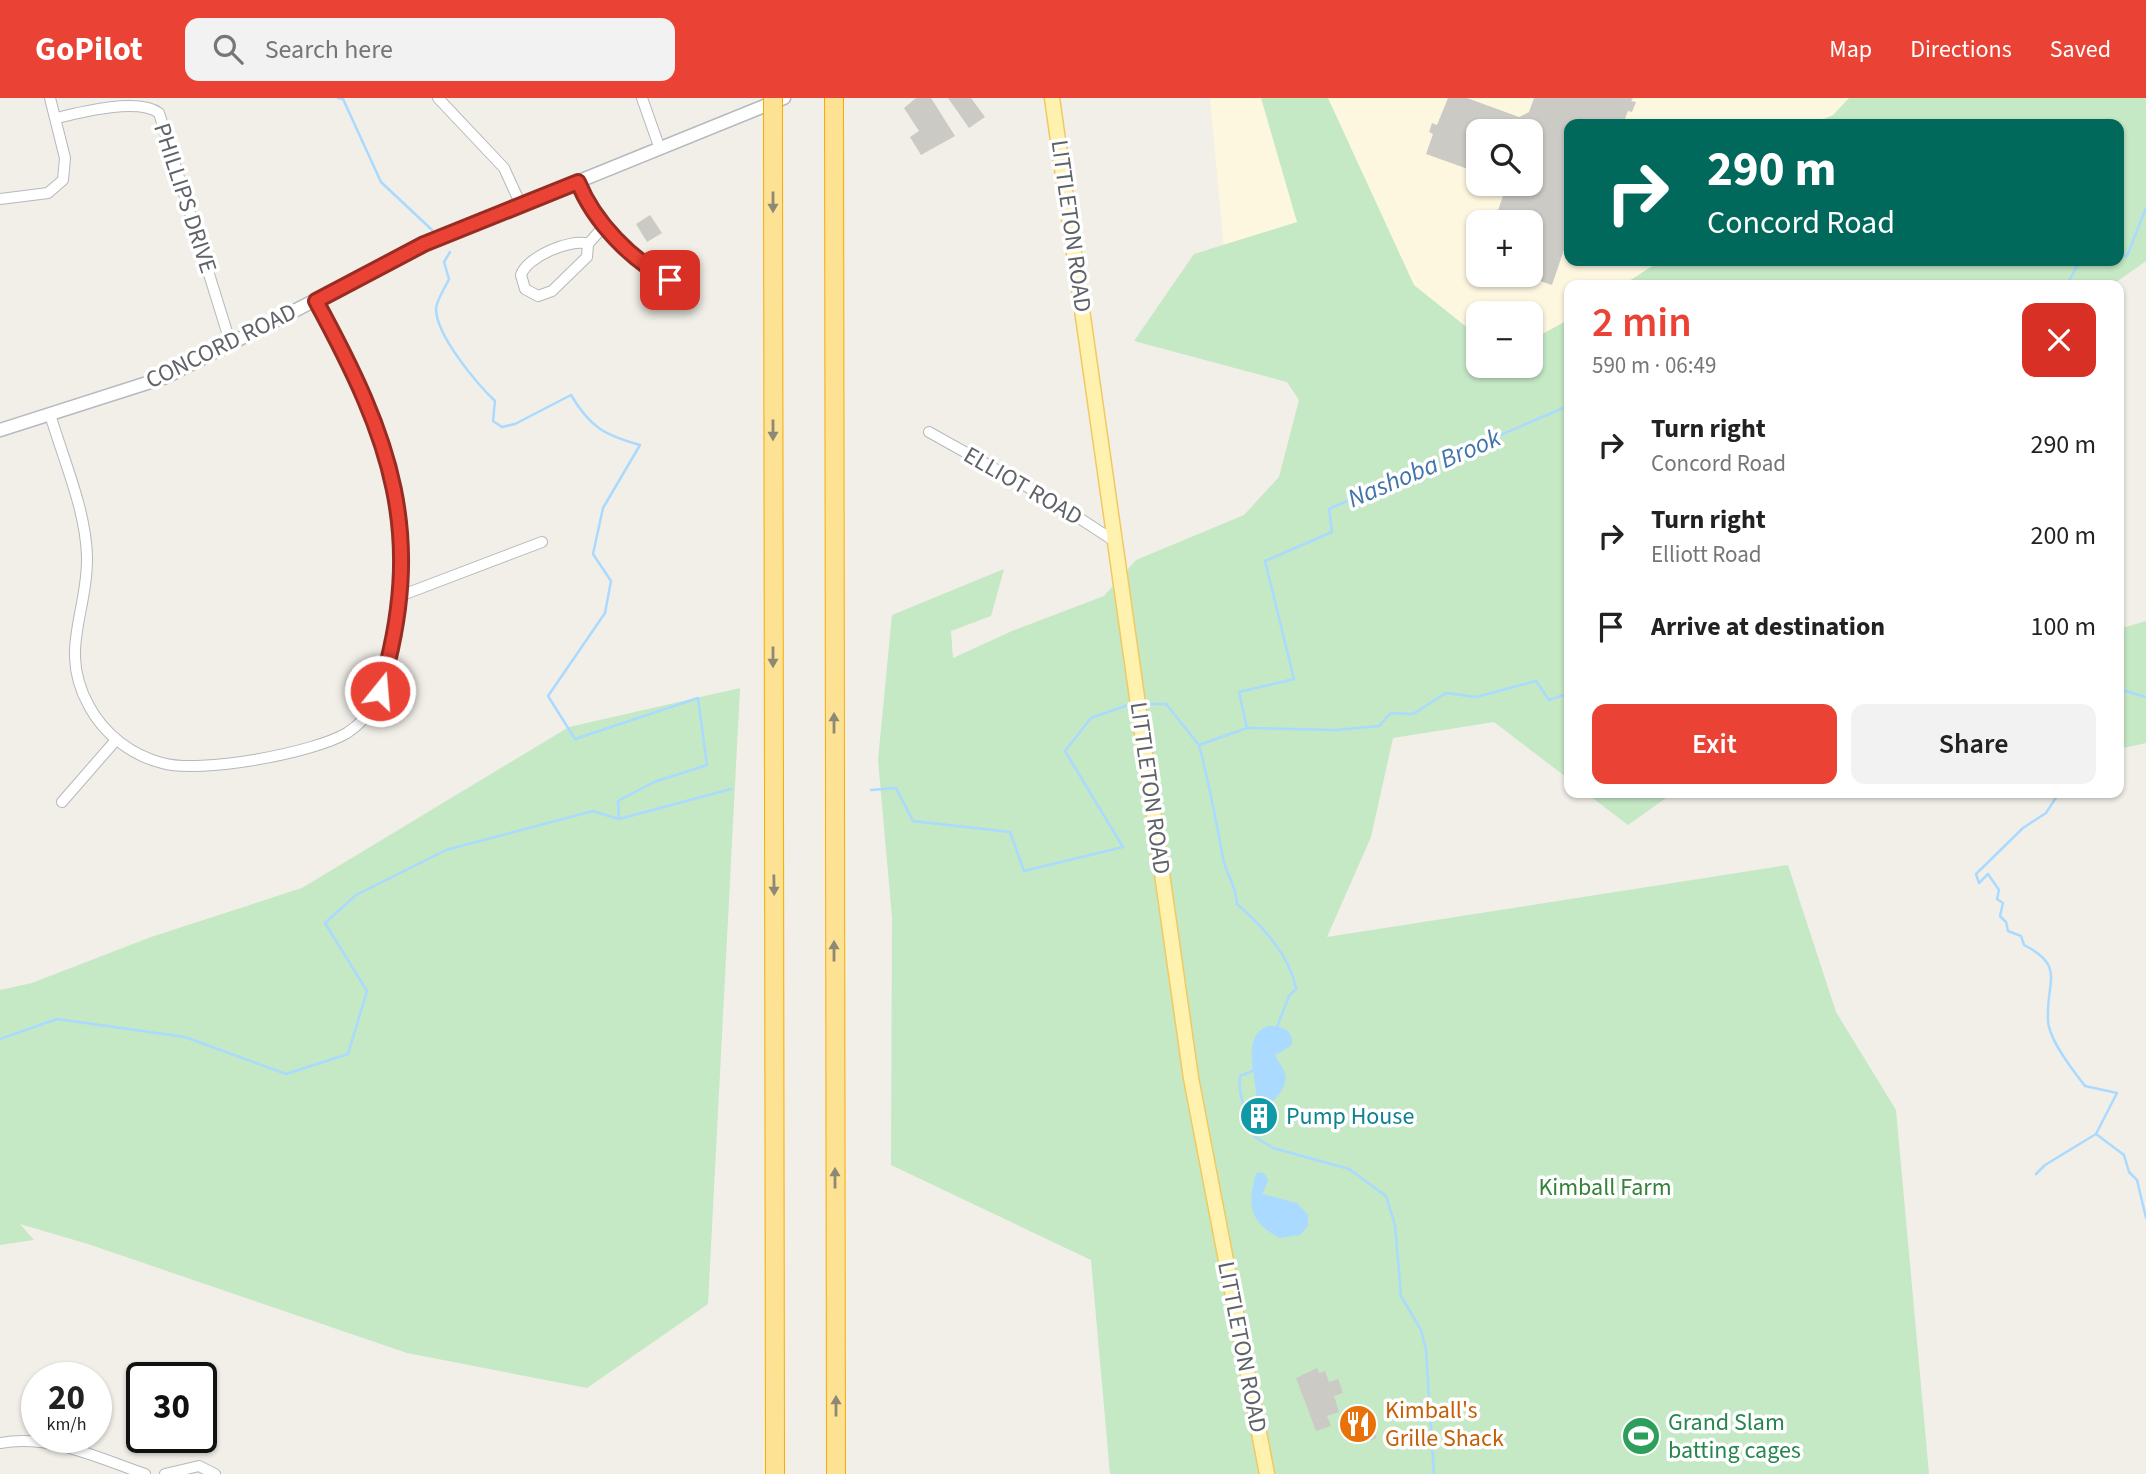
<!DOCTYPE html>
<html lang="en">
<head>
<meta charset="utf-8">
<style>
  body { margin:0; font-family:"Source Sans 3",sans-serif; background:#f2f2f2; color:#222; height:100vh; display:flex; flex-direction:column; font-size:26px; white-space:nowrap }
  * { box-sizing:border-box; margin:0 }
  p { font-size:23px; color:#767676 }
  .icon { flex:none; width:38px; height:38px; fill:none; stroke:currentColor; stroke-width:2; stroke-linecap:round; stroke-linejoin:round }
  .map { position:relative; flex:1; overflow:hidden }
  .panel { position:absolute; left:1564px; top:182px; width:560px; height:518px; display:flex; flex-direction:column; background:#fff; border-radius:14px; box-shadow:0 2px 5px #0004 }
  .panel>* { flex:none }
  .guide { position:absolute; left:1564px; top:21px; width:560px; height:147px; border-radius:14px; box-shadow:0 2px 5px #0004; background:#00695c; color:#fff; overflow:hidden }
  .tools { position:absolute; left:1466px; top:21px; display:grid; gap:14px }
  .tools a { display:grid; place-items:center; width:77px; height:77px; border-radius:14px; background:#fff; box-shadow:0 2px 5px #0004; font-size:35px }
  .speed { position:absolute; left:21px; top:1264px; display:flex; gap:14px; font-size:35px; font-weight:700; text-align:center }
  .speed>* { display:grid; place-content:center; width:91px; height:91px; border-radius:50%; background:#fff; box-shadow:0 2px 5px #0004; line-height:1 }
  .speed small { font-size:18px; font-weight:400 }
  .speed .limit { border:4px solid #111; border-radius:10px; background:#fff; color:#111 }
  .pin { position:absolute; display:grid; place-items:center; width:60px; height:60px; color:#fff; margin:-30px; border-radius:14px; box-shadow:0 4px 10px #0006 }
  .me { position:absolute; width:77px; margin:-38px; rotate:17deg; stroke-linejoin:round; filter:drop-shadow(0 0 5px #0008) }
  .turn { display:flex; align-items:center; gap:24px; height:147px; padding:0 28px; font-size:32px }
  .turn .icon { width:91px; height:91px; stroke-width:2.5 }
  .turn b { display:block; font-size:49px; line-height:60px }
  .round { display:grid; place-items:center; flex:none; width:74px; height:74px; border-radius:14px; background:#f2f2f2 }
  .headline { display:flex; align-items:center; justify-content:space-between; height:119px; padding:0 28px }
  h1 { font-size:42px; font-weight:600; line-height:52px; color:#ea4335 }
  .button { display:flex; gap:14px; margin-top:auto; padding:14px 28px }
  .button a { flex:1; height:80px; border-radius:14px; background:#ea4335; color:#fff; font-size:28px; font-weight:600; line-height:80px; text-align:center }
  .button a+a { background:#f2f2f2; color:#222 }
  ul { padding:0; list-style:none }
  li { display:flex; align-items:center; gap:21px; height:91px; padding:0 28px }
  li div { flex:1 }
  li b { display:block; font-size:26px }
  li em { font-style:normal }
  header { display:flex; align-items:center; gap:42px; box-sizing:border-box; height:98px; padding:0 35px; background:#ea4335; color:#fff }
  header strong { font-size:33px }
  nav { display:flex; gap:38px; margin-inline-start:auto; font-size:24px }
  .search { width:490px; height:63px; background:#f2f2f2; display:flex; align-items:center; gap:18px; box-sizing:border-box; padding:0 24px; border-radius:14px; color:#767676; font-size:26px }
  .map>svg:first-child { display:block }
  .commercial { fill:#fef7e0; fill-rule:evenodd }
  .green { fill:#c5e8c5 }
  .water { fill:#aadaff }
  .lines { fill:none; stroke-linecap:round; stroke-linejoin:round }
  .stream { stroke:#aadaff; stroke-width:2.5 }
  .building { fill:#cccac5 }
  .minor-casing { stroke:#b5b8bc; stroke-width:12 }
  .secondary-casing { stroke:#b6babf; stroke-width:15 }
  .primary-casing { stroke:#f2c960; stroke-width:17 }
  .motorway-casing { stroke:#f9ab00; stroke-width:20 }
  .minor { stroke:#fff; stroke-width:10 }
  .secondary { stroke:#fff; stroke-width:12 }
  .primary { stroke:#fff2af; stroke-width:14 }
  .motorway { stroke:#fde293; stroke-width:18 }
  .motorway-bridge-casing { stroke:#f9ab00; stroke-width:20; stroke-linecap:butt }
  .motorway-bridge { stroke:#fde293; stroke-width:18 }
  .oneway { fill:#8e8975 }
  .route-casing { stroke:#982c22; stroke-width:18 }
  .route { stroke:#ea4335; stroke-width:12 }
  .labels { text-anchor:middle; dominant-baseline:central; stroke-width:7; stroke-linejoin:round; paint-order:stroke }
  .street-label { font-size:24px; fill:#5f6368; stroke:#fff }
  .culture-label { font-size:24px; fill:#0d838f; stroke:#fff; text-anchor:start }
  .park-label { font-size:24px; fill:#348238; stroke:#fff }
  .food-label { font-size:24px; fill:#c56008; stroke:#fff; text-anchor:start }
  .leisure-label { font-size:24px; fill:#27864d; stroke:#fff; text-anchor:start }
  .water-label { font-size:26px; font-style:italic; fill:#4174aa; stroke:#fff }
</style>
</head>
<body>
<header>
<strong>GoPilot</strong>
<div class="search"><svg class="icon" aria-label="search" viewBox="0 0 24 24"><circle cx="10" cy="10" r="6"/><path d="M15 15l6 6"/></svg>Search here</div>
<nav><a>Map</a><a>Directions</a><a>Saved</a></nav>
</header>
<div class="map">
<svg width="2146" height="1376" viewBox="0 0 2146 1376">
  <rect width="100%" height="100%" fill="#f1efe8"/>
  <path class="commercial" d="M1210,0H1852L1875,26H1570V163H1850L1790,187H1570V278L1322,282L1233,248ZM1479,33H1531V86H1479ZM1479,124H1531V177H1479ZM1479,215H1531V268H1479Z"/>
  <g class="green">
    <polygon points="1261,0 1328,0 1414,187 1479,239 1479,268 1531,268 1531,242 1570,221 1570,682 1494,624 1393,640 1371,739 1327,839 1788,767 1836,914 1896,1012 1929,1376 1110,1376 1091,1162 891,1067 892,819 878,662 892,517 1004,471 991,518 951,533 953,560 1012,533 1104,498 1136,462 1244,417 1279,379 1299,302 1287,284 1134,243 1194,156 1297,124"/>
    <polygon points="1849,0 2146,0 2146,163 2112,187 1623,187 1660,163 2119,163 2119,26 1812,26 1833,17"/>
    <polygon points="2146,523 2146,645 2119,651 2119,531"/>
    <polygon points="740,590 708,1206 587,1290 407,1255 88,1146 20,1126 34,1142 0,1147 0,892 32,885 151,839 302,790 569,629"/>
    <polygon points="1586,695 1673,695 1628,727"/>
  </g>
  <g class="water">
    <path d="M1268,928C1281,927 1296,933 1291,948L1275,957C1277,963 1283,968 1285,976C1289,988 1272,1008 1261,1010L1257,1008L1256,1002C1258,981 1239,939 1268,928Z"/>
    <path d="M1258,1074L1265,1076L1268,1083L1262,1096L1297,1105L1308,1117V1128L1300,1137L1280,1140C1257,1128 1247,1115 1253,1089C1255,1082 1253,1079 1258,1074Z"/>
  </g>
  <g class="lines">
    <g class="stream">
      <polyline points="338,0 343,1 381,84 432,132"/>
      <path d="M450,154L444,164L449,181C445,190 436,203 436,211C436,237 477,286 495,303L493,323L502,329L515,326L571,297C590,329 604,337 640,347L603,410L593,456L611,483L605,515L548,598L575,641L698,600L707,667L654,684L618,703L619,721"/>
      <polyline points="2119,158 2127,158 2146,110"/>
      <polyline points="2067,187 2077,168 2086,163"/>
      <polyline points="2119,591 2146,599"/>
      <polyline points="1147,606 1166,606 1199,647 1247,630 1239,594 1294,581 1265,463 1332,434 1329,411 1570,307"/>
      <polyline points="1247,630 1336,632 1379,628 1391,615 1413,616 1446,595 1476,599 1536,583 1549,602 1570,595"/>
      <path d="M1199,647C1209,684 1216,722 1223,760C1226,778 1236,785 1237,806C1262,828 1290,857 1296,891L1289,898L1277,929"/>
      <polyline points="871,692 896,690 913,723 1010,734 1024,773 1123,749 1065,653 1091,620 1128,607"/>
      <polyline points="0,941 57,921 185,939 286,976 348,956 367,893 325,825 356,797 446,752 593,713 619,721 731,691"/>
      <path d="M1250,1032C1248,1012 1237,999 1240,978L1255,972"/>
      <polyline points="2096,1036 2124,1057 2129,1074 2137,1082 2146,1120"/>
      <polyline points="1255,1039 1273,1050 1349,1071 1386,1098 1395,1127 1401,1198 1421,1232 1426,1252 1434,1376"/>
      <path d="M2036,1076L2045,1067L2096,1036L2117,995L2085,988C2074,974 2048,941 2048,922C2046,883 2066,868 2024,847L2021,838L2008,833L2006,824L2000,818L2003,805L1997,801L1999,792L1988,776L1979,785L1976,776L2023,730L2046,715L2059,695"/>
    </g>
  </g>
  <g class="building">
    <polygon points="916,0 931,0 955,38 921,57 910,39 919,33 904,10"/>
    <polygon points="948,0 971,0 985,19 969,30"/>
    <polygon points="1448,0 1467,0 1519,19 1529,14 1534,0 1633,0 1631,3 1636,4 1632,14 1628,13 1623,26 1570,26 1570,134 1552,187 1531,180 1531,124 1494,124 1507,86 1531,86 1531,33 1479,33 1479,75 1426,56 1433,36 1429,34 1432,25 1437,27"/>
    <polygon points="650,117 662,135 647,144 636,126"/>
    <polygon points="1317,1270 1319,1275 1325,1273 1329,1284 1338,1281 1343,1295 1334,1298 1339,1314 1327,1318 1331,1328 1316,1333 1296,1280"/>
    <polygon points="1357,1312 1361,1324 1366,1322 1377,1340 1368,1343 1365,1336 1346,1343 1341,1331 1349,1328 1345,1317"/>
  </g>
  <g class="lines">
    <defs>
      <g id="minor">
        <polyline points="438,0 504,70 521,107"/>
        <polyline points="642,0 660,51"/>
        <path d="M57,20C85,13 139,0 159,15L231,247"/>
        <path d="M578,84C592,118 652,194 693,180"/>
        <polyline points="0,101 48,95 63,82 65,60 50,0"/>
        <path d="M588,146L587,159L552,193L538,198L525,191L521,177C527,159 570,140 588,146L605,127"/>
        <path d="M50,316C63,361 86,412 87,459C88,515 58,552 89,608C104,636 131,657 162,665C200,676 313,655 347,635C359,627 369,617 375,604C391,572 398,532 400,497C402,471 404,444 400,418C389,341 352,270 316,203"/>
        <polyline points="929,334 1056,405 1116,444"/>
        <polyline points="400,498 542,444"/>
        <polyline points="62,704 116,642"/>
        <path d="M0,1345C51,1336 98,1360 145,1376"/>
        <polyline points="165,1376 199,1368 215,1376"/>
      </g>
      <polyline id="secondary" points="0,332 166,279 424,146 784,0"/>
      <polyline id="primary" points="1052,0 1191,980 1267,1376"/>
      <g id="motorway">
        <polyline points="834,0 836,1376"/>
        <polyline points="773,36 775,1376"/>
      </g>
    </defs>
    <use href="#minor" class="minor-casing"/>
    <use href="#secondary" class="secondary-casing"/>
    <use href="#primary" class="primary-casing"/>
    <use href="#motorway" class="motorway-casing"/>
    <use href="#minor" class="minor"/>
    <use href="#secondary" class="secondary"/>
    <use href="#primary" class="primary"/>
    <use href="#motorway" class="motorway"/>
    <defs>
      <polyline id="motorway-bridge" points="773,36 773,0"/>
    </defs>
    <use href="#motorway-bridge" class="motorway-bridge-casing"/>
    <use href="#motorway-bridge" class="motorway-bridge"/>
  </g>
  <defs><path id="oneway-solid" d="M-6-.8H1V-3.2L6.5 0L1 3.2V.8H-6Z" transform="scale(1.75)"/></defs>
  <g class="oneway">
    <use href="#oneway-solid" transform="translate(773 104) rotate(90)"/>
    <use href="#oneway-solid" transform="translate(773 332) rotate(90)"/>
    <use href="#oneway-solid" transform="translate(773 559) rotate(90)"/>
    <use href="#oneway-solid" transform="translate(834 625) rotate(-90)"/>
    <use href="#oneway-solid" transform="translate(774 787) rotate(89)"/>
    <use href="#oneway-solid" transform="translate(834 853) rotate(-90)"/>
    <use href="#oneway-solid" transform="translate(835 1080) rotate(-90)"/>
    <use href="#oneway-solid" transform="translate(836 1308) rotate(-90)"/>
  </g>
  <g class="lines">
    <defs>
      <path id="route" d="M380,593C427,436 391,341 316,203L424,146L578,84C594,124 632,163 670,182"/>
    </defs>
    <use href="#route" class="route-casing"/>
    <use href="#route" class="route"/>
  </g>
  <defs>
    <symbol id="building-disc" viewBox="-11 -11 22 22"><circle r="9.5" fill="#0f9aa8" stroke="#fff"/><path d="M-4-6H4V6H1V3H-1V6H-4ZM-2.5-4.3h1.7v1.8h-1.7ZM.8-4.3h1.7v1.8H.8ZM-2.5-1h1.7V.8h-1.7ZM.8-1h1.7V.8H.8Z" fill="#fff"/></symbol>
    <symbol id="restaurant-disc" viewBox="-11 -11 22 22"><circle r="9.5" fill="#e8710a" stroke="#fff"/><path d="M-5-6h1v4h1v-4h1v4h1v-4h1v5L-1.5 .5V6h-2V.5L-5-1ZM5-6V6H3V1.5H1.5Q1.5-4 5-6Z" fill="#fff"/></symbol>
    <symbol id="stadium-disc" viewBox="-11 -11 22 22"><circle r="9.5" fill="#2e9e5b" stroke="#fff"/><path d="M0-5a6.5 5 0 1 0 0 10a6.5 5 0 1 0 0-10ZM-3.5-1.8h7v3.6h-7Z" fill="#fff"/></symbol>
  </defs>
  <g fill-rule="evenodd">
    <use href="#building-disc" x="1237" y="996" width="44" height="44"/>
    <use href="#restaurant-disc" x="1336" y="1304" width="44" height="44"/>
    <use href="#stadium-disc" x="1619" y="1316" width="44" height="44"/>
  </g>
  <g class="labels">
    <g class="street-label">
      <text transform="translate(185 100) rotate(72)">PHILLIPS DRIVE</text>
      <text transform="translate(1071 128) rotate(82)">LITTLETON ROAD</text>
      <text transform="translate(221 248) rotate(-26)">CONCORD ROAD</text>
      <text transform="translate(1023 388) rotate(30)">ELLIOT ROAD</text>
      <text transform="translate(1150 690) rotate(82)">LITTLETON ROAD</text>
      <text transform="translate(1242 1249) rotate(79)">LITTLETON ROAD</text>
    </g>
    <g class="culture-label">
      <text x="1286" y="1018">Pump House</text>
    </g>
    <g class="park-label">
      <text x="1605" y="1089">Kimball Farm</text>
    </g>
    <g class="food-label">
      <text x="1385" y="1312">Kimball's<tspan x="1385" dy="28">Grille Shack</tspan></text>
    </g>
    <g class="leisure-label">
      <text x="1668" y="1324">Grand Slam<tspan x="1668" dy="28">batting cages</tspan></text>
    </g>
    <g class="water-label">
      <text transform="translate(1424 370) rotate(-23)">Nashoba Brook</text>
    </g>
  </g>
</svg>
<div class="tools">
<a><svg class="icon" aria-label="search" viewBox="0 0 24 24"><circle cx="10" cy="10" r="6"/><path d="M15 15l6 6"/></svg></a>
<a>+</a>
<a>−</a>
</div>
<div class="speed"><div>20<small>km/h</small></div><div class="limit">30</div></div>
<div class="pin" style="left:670px;top:182px;background:#d93025"><svg class="icon" aria-label="arrive" viewBox="0 0 24 24"><path d="M6 21V4h12l-3 4 3 4H6"/></svg></div>
<svg class="me" style="left:380px;top:593px" viewBox="-20 -20 40 40"><circle r="17" fill="#ea4335" stroke="#fff" stroke-width="3"/><path d="M0-11L8 9 0 5-8 9z" fill="#fff"/></svg>
<div class="guide">
<div class="turn"><svg class="icon" aria-label="right" viewBox="0 0 24 24"><path d="M7 20v-9h11M14 6l5 5-5 5"/></svg><div><b>290 m</b>Concord Road</div></div>
</div>
<section class="panel">
<div class="headline"><div><h1>2 min</h1><p>590 m · 06:49</p></div><a class="round" style="background:#d93025;color:#fff"><svg class="icon" aria-label="close" viewBox="0 0 24 24"><path d="M6 6l12 12M18 6L6 18"/></svg></a></div>
<ul>
<li><svg class="icon" aria-label="right" viewBox="0 0 24 24"><path d="M7 20v-9h11M14 6l5 5-5 5"/></svg><div><b>Turn right</b><p>Concord Road</p></div><em>290 m</em></li>
<li><svg class="icon" aria-label="right" viewBox="0 0 24 24"><path d="M7 20v-9h11M14 6l5 5-5 5"/></svg><div><b>Turn right</b><p>Elliott Road</p></div><em>200 m</em></li>
<li><svg class="icon" aria-label="arrive" viewBox="0 0 24 24"><path d="M6 21V4h12l-3 4 3 4H6"/></svg><div><b>Arrive at destination</b></div><em>100 m</em></li>
</ul>
<div class="button"><a>Exit</a><a>Share</a></div>
</section>
</div>
</body>
</html>
